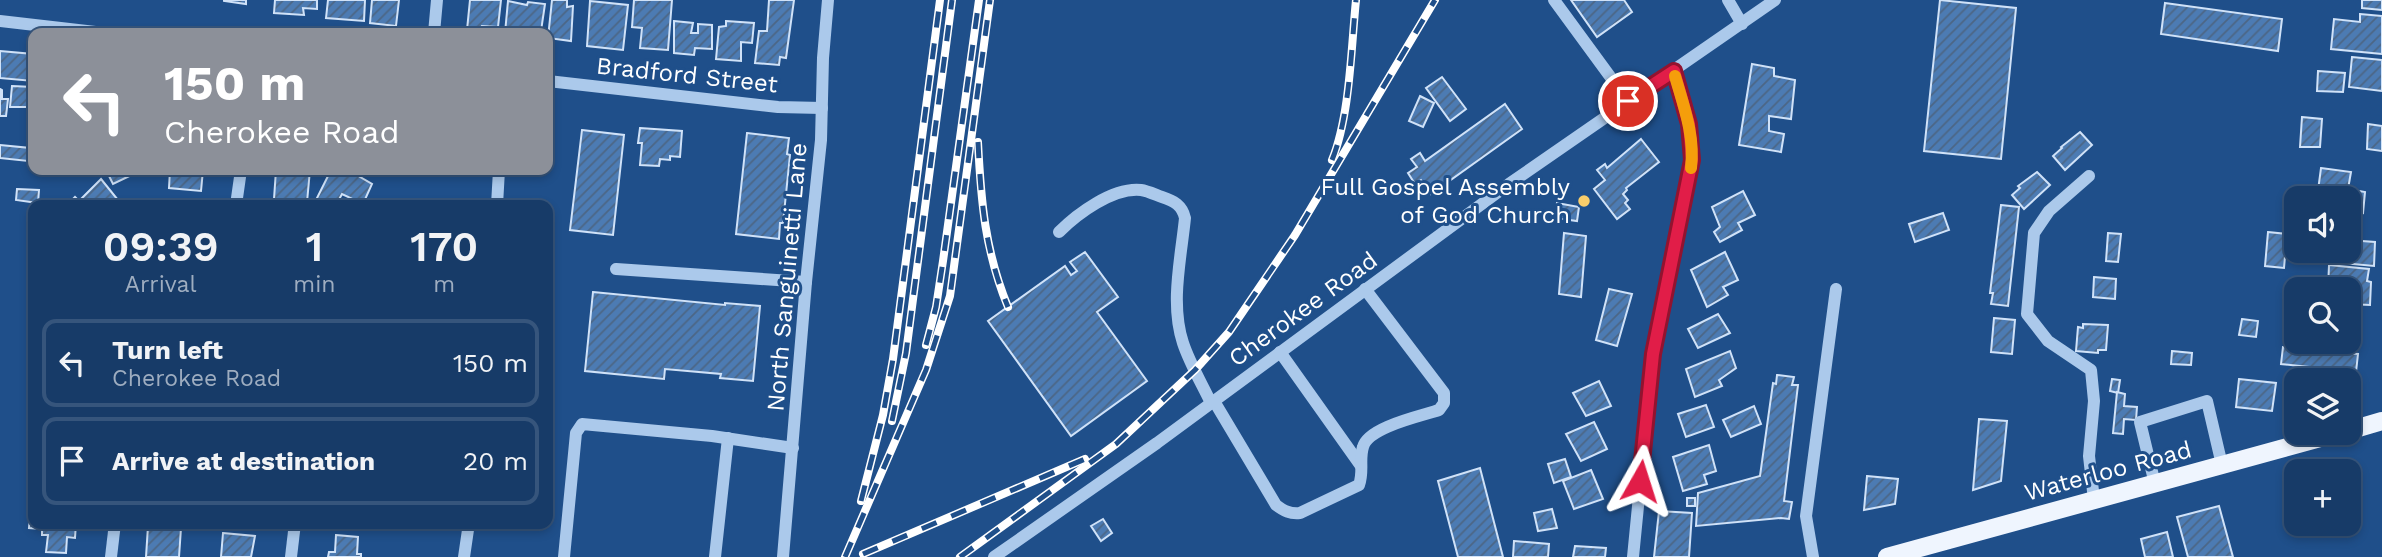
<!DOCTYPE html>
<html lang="en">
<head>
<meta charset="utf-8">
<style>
  body { margin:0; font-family:"Work Sans",sans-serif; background:#20426e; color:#f1f3f6; height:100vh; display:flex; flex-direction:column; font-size:26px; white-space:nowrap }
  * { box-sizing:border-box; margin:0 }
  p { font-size:23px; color:#9eadc0 }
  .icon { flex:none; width:38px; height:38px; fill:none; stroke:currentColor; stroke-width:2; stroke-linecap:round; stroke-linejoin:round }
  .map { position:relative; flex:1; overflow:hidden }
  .sheet { position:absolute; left:28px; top:200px; width:525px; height:329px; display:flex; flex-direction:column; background:#173b68; border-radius:14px; box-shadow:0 4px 10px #0003,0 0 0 2px #36557c }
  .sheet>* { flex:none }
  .hud { position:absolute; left:28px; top:28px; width:525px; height:147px; border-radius:14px; box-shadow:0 4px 10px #0003,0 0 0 2px #36557c; background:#8c9099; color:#fff; overflow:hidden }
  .buttons { position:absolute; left:2284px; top:186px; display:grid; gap:14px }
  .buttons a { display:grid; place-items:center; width:77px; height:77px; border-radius:14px; background:#173b68; box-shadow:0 4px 10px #0003,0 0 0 2px #36557c; font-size:35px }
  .pin { position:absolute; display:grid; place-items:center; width:60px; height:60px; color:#fff; margin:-30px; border:4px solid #fff; border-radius:50%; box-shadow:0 2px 7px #0007 }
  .me { position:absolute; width:77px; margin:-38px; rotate:6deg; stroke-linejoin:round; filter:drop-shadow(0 0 5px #0008) }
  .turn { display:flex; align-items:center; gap:24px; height:147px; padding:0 21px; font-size:32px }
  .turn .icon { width:91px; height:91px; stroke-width:2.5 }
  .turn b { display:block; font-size:49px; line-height:60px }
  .eta { display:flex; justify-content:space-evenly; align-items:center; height:119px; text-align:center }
  .eta b { font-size:42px; font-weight:600; line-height:49px }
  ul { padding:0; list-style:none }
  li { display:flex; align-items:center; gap:21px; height:88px; margin:0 14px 10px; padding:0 7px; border:4px solid #36557c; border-radius:14px }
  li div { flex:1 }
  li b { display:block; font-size:26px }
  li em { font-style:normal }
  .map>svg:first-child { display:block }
  .building { fill:url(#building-hatch); stroke:#d0e2f8; stroke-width:2 }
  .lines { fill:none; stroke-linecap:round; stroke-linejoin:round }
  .minor { stroke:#abc9eb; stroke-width:12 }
  .major { stroke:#eff5fe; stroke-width:18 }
  .rail-casing { stroke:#fff; stroke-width:8 }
  .rail { stroke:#1f4f8a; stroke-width:5; stroke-dasharray:16; stroke-linecap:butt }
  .route-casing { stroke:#92132f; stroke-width:18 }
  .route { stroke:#e11d48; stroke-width:12 }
  .slow { stroke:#f59e0b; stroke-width:12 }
  .poi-dot { fill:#f9ce6b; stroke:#1f4f8a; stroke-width:2.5 }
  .labels { text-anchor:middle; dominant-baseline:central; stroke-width:6; stroke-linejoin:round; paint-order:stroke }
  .street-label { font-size:24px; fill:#fff; stroke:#1f4f8a }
  .poi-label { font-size:24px; fill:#fff; stroke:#1f4f8a; text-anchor:end }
</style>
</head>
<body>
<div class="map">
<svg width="2382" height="557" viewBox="0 0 2382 557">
  <defs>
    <pattern id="building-hatch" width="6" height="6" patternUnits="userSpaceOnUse" patternTransform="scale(1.75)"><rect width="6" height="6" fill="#4c7bb3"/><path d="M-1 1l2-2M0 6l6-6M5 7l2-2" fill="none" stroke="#4c6685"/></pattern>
  </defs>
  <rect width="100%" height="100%" fill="#1f4f8a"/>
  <g class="building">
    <polygon points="224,0 246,0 246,4 224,1"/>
    <polygon points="275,0 317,0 317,9 303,8 304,15 274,13"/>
    <polygon points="328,0 365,0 364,21 326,18"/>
    <polygon points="372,0 399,0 396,26 370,23"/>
    <polygon points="470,0 501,0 498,27 482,26 481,32 467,30"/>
    <polygon points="552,0 567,0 567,7 573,6 571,41 548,38"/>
    <polygon points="634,0 672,0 668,50 640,48 642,28 632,27"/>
    <polygon points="769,0 794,0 786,58 780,57 779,65 755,63 759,31 767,31"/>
    <polygon points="1571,0 1624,0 1632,12 1597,37"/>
    <polygon points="1940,0 2016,8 2001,159 1924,151"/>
    <polygon points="2362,0 2382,0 2382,10 2362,8"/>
    <polygon points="508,1 527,5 528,2 545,4 541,31 533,30 532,33 505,33"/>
    <polygon points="590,1 628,5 623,50 587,46"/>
    <polygon points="2165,3 2282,19 2278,51 2161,34"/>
    <polygon points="2360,14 2382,16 2382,54 2331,49 2334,19 2360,22"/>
    <polygon points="674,21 693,23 691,33 698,33 698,24 712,25 712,49 695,48 694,55 674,53"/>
    <polygon points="726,21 754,23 752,43 741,42 741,61 716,59 719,27 726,26"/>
    <polygon points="0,51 33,54 33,81 0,78"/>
    <polygon points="2352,57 2382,60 2382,91 2349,87"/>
    <polygon points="1752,64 1774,68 1774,76 1795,80 1791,119 1769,116 1769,131 1784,134 1781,152 1739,145"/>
    <polygon points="2318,71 2345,73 2343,92 2317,91"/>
    <polygon points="1442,77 1466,109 1450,121 1426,88"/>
    <polygon points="12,86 33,87 33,107 10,107"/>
    <polygon points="0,89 2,90 2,99 8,99 6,116 0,116"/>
    <polygon points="1420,96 1434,103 1423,127 1409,121"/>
    <polygon points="1505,104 1522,129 1431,194 1421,180 1415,184 1408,173 1417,167 1411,159 1420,153 1425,161"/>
    <polygon points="2302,117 2322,119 2320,147 2300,147"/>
    <polygon points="2368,124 2382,126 2382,151 2367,149"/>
    <polygon points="640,128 682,131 680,157 670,156 670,160 660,159 659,166 640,165 642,143 638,143"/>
    <polygon points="582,130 624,135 613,235 570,230"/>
    <polygon points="2080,132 2092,145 2065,170 2053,156 2062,148 2061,147"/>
    <polygon points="747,133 789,138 787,154 790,155 783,223 780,223 779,239 736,234"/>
    <polygon points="1641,139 1659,162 1626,188 1627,190 1623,194 1628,200 1625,203 1630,209 1617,219 1594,189 1605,180 1597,170 1605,164 1607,168"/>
    <polygon points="0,145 30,148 28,161 0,158"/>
    <polygon points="2321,168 2351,172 2348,189 2365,192 2363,213 2348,211 2348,198 2317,198"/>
    <polygon points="106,170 142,170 113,184"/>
    <polygon points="170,170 203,170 201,191 169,188"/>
    <polygon points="276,170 310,170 307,202 274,199"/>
    <polygon points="331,170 348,170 372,184 363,204 342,194 336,205 314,204"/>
    <polygon points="2037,172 2050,185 2024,209 2012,195 2020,188 2018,186"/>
    <polygon points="101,179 122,205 67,205 75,197 79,201"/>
    <polygon points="17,189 39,190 38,203 16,200"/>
    <polygon points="1743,191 1755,215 1738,223 1742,230 1720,242 1714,232 1720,227 1712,207"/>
    <polygon points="1557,203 1579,207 1577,221 1555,218"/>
    <polygon points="2001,205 2019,207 2008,306 1991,304 1993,293 1990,293"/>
    <polygon points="1943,213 1949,230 1915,242 1909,224"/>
    <polygon points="2268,232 2287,234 2284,268 2265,266"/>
    <polygon points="1564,233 1586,236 1581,297 1559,294"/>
    <polygon points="2108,233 2121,234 2118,262 2106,261"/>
    <polygon points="2348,240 2375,242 2374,266 2332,262 2333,250 2348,250"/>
    <polygon points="1085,252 1118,297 1097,312 1147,381 1071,436 988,321 1065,266 1071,275 1077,271 1070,262"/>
    <polygon points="1725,252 1738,280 1723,287 1728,295 1707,307 1691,270"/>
    <polygon points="2329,265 2369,269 2367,281 2371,282 2370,305 2348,304 2348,289 2328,289"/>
    <polygon points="2094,277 2116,279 2115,299 2093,297"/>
    <polygon points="1609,289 1632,294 1617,346 1596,340"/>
    <polygon points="593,292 725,305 725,303 760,306 753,381 720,378 721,374 665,369 664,379 585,371"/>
    <polygon points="1718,314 1730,333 1698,348 1688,329"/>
    <polygon points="1994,318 2015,320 2012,354 1991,352"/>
    <polygon points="2242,319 2258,321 2256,337 2239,335"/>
    <polygon points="2083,324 2108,325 2106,350 2098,350 2098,353 2076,351 2078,327 2083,328"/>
    <polygon points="2283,347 2358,354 2356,372 2281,364"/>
    <polygon points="1730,351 1736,368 1719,380 1722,386 1695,397 1686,369"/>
    <polygon points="2172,351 2192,353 2191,365 2171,364"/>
    <polygon points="1777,375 1794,377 1792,385 1798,385 1784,501 1792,502 1789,519 1781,518 1696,526 1698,493 1760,476 1773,383 1776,384"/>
    <polygon points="2112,379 2120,380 2118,393 2110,391"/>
    <polygon points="2239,379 2276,383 2272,411 2236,407"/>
    <polygon points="1599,381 1611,406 1586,416 1573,393"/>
    <polygon points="2117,392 2125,394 2124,406 2137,407 2136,420 2124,419 2123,434 2113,433"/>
    <polygon points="1706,405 1714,427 1686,437 1678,414"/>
    <polygon points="1754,406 1761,424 1731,437 1723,420"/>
    <polygon points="1979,419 2007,421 2001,481 1973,490"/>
    <polygon points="1594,422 1607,449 1581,461 1566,434"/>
    <polygon points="1709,445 1716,471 1704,475 1707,484 1683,491 1673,457"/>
    <polygon points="1565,459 1571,477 1554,483 1548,464"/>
    <polygon points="1480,468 1503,557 1458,557 1438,481"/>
    <polygon points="1591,470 1603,499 1574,509 1563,481"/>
    <polygon points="1867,476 1898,479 1895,504 1864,510"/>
    <rect x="1687" y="498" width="8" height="8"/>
    <polygon points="31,504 33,504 33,523 76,523 75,538 67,537 66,553 46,552 48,535 42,535 42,529 29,528"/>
    <polygon points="2219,506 2233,557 2188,557 2177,517"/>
    <polygon points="1552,509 1557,528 1538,531 1534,513"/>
    <polygon points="1659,511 1692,513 1689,557 1654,557"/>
    <polygon points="1103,519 1112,533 1101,541 1091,526"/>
    <polygon points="331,523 363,523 363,530 330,527"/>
    <polygon points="148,526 181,528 179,557 146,557"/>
    <polygon points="2167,532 2173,557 2145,557 2141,539"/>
    <polygon points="223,533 255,536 251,557 221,557"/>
    <polygon points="336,535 358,537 357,554 361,554 361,557 328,557 329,552 335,552"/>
    <polygon points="1514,541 1549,544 1548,557 1513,557"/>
    <polygon points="1575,546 1606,548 1605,557 1573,557"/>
  </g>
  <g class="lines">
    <g class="minor">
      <polyline points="1554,0 1628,101"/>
      <polyline points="1728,0 1742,24"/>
      <polyline points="0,21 104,33"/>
      <polyline points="434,33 437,0"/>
      <polyline points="548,81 778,107 822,108"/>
      <polyline points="2089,176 2049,211 2034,233 2027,314 2048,341 2091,370 2094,401 2089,456 2094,500"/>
      <polyline points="236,205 241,170"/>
      <polyline points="497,205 499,170"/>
      <path d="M1059,232C1077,214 1113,187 1141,190C1148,191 1156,195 1162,197C1174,201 1182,205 1185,218C1181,258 1170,304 1183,343C1190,364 1202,384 1211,403"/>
      <polyline points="616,269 806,282"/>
      <polyline points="1280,352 1361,466"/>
      <path d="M1214,401L1276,505C1284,511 1290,514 1300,513L1359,485C1364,472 1359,459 1363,447C1368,427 1421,416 1439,410L1444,403V393L1365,289"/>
      <polyline points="2155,484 2140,422 2207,401 2222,465"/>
      <polyline points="111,557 115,523"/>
      <polyline points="291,557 295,523"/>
      <polyline points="464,557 469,523"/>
      <polyline points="564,557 576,433 582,424 712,436 793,448"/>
      <polyline points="715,557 728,438"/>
      <polyline points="783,557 806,282 821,140 823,58 828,0"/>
      <polyline points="994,557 1157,443 1509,184 1775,0"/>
      <polyline points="1633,557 1653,354 1692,160 1689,124 1674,71"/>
      <polyline points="1813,557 1806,516 1836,289"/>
    </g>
    <g class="major">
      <polyline points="2348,431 2382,421"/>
      <polyline points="1887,557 2342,432"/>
    </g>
    <defs>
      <g id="rail">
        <path d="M978,142C981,202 985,251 1008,307"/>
        <path d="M1332,160C1350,116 1351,49 1356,0"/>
        <polyline points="926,345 936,307 943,261 979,0"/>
        <polyline points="892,421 906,353 952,0"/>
        <polyline points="861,501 883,415 893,359 940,0"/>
        <polyline points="863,554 1085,459"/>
        <polyline points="845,557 926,370 950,296 990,0"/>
        <polyline points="960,557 1116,444 1195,370 1229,332 1295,235 1435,0"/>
      </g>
    </defs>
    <use href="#rail" class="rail-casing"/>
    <use href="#rail" class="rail"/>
  </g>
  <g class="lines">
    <defs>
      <polyline id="route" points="1628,101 1674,71 1689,124 1692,160 1653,354 1640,481"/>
    </defs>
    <use href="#route" class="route-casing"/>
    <use href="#route" class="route"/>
    <path class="slow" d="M1675,76C1684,107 1695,136 1691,168"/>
  </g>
  <circle class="poi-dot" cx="1584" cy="201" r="7"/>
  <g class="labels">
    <g class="street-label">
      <text transform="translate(687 75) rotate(6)">Bradford Street</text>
      <text transform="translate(787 277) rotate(-85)">North Sanguinetti Lane</text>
      <text transform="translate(1303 309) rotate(-36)">Cherokee Road</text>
      <text transform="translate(2108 471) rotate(-15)">Waterloo Road</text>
    </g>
    <g class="poi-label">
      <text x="1570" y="187">Full Gospel Assembly<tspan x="1570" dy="28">of God Church</tspan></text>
    </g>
  </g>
</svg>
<div class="buttons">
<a><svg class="icon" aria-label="sound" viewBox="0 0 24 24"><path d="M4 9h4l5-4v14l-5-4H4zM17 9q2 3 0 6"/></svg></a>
<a><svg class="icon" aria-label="search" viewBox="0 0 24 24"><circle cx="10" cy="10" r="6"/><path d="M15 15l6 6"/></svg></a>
<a><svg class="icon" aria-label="layers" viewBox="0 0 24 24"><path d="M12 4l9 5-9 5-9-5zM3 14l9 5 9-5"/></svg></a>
<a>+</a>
</div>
<div class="pin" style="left:1628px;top:101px;background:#d93025"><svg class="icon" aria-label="arrive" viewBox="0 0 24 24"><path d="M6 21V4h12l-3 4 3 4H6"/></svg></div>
<svg class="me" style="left:1640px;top:481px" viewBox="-20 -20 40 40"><path d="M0-17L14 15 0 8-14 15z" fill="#e11d48" stroke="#fff" stroke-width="4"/></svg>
<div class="hud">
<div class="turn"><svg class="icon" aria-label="left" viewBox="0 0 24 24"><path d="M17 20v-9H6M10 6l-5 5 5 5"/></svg><div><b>150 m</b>Cherokee Road</div></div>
</div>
<section class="sheet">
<div class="eta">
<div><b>09:39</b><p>Arrival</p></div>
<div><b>1</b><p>min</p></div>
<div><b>170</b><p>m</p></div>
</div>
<ul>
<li><svg class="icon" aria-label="left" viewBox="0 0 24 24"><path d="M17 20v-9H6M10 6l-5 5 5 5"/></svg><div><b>Turn left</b><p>Cherokee Road</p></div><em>150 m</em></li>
<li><svg class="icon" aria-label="arrive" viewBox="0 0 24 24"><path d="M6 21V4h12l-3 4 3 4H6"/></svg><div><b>Arrive at destination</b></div><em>20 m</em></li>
</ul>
</section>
</div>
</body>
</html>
